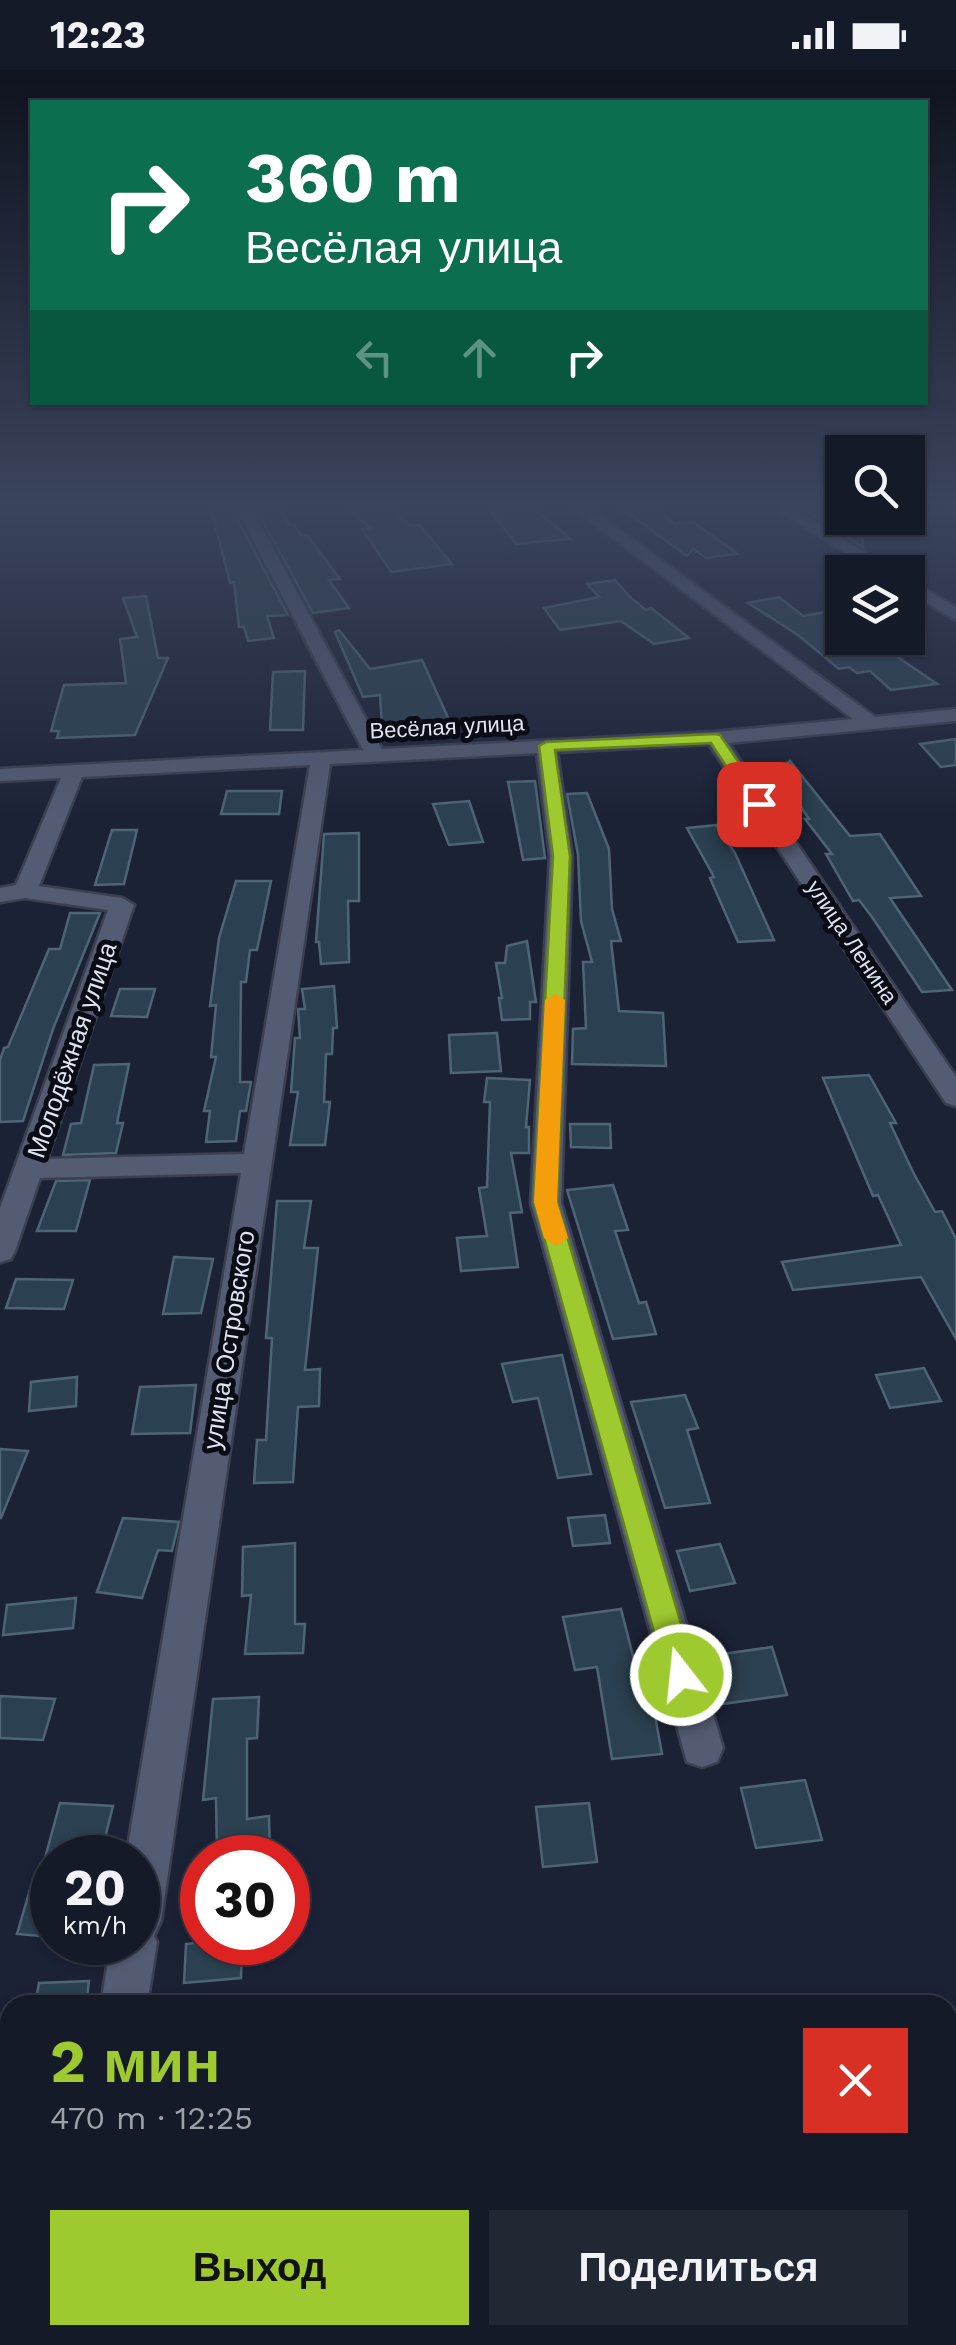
<!DOCTYPE html>
<html lang="ru">
<head>
<meta charset="utf-8">
<style>
  body { margin:0; font-family:"Work Sans",sans-serif; background:#222734; color:#f1f3f6; height:100vh; display:flex; flex-direction:column; font-size:38px; white-space:nowrap }
  * { box-sizing:border-box; margin:0 }
  p { font-size:32px; color:#9da1a8 }
  .icon { flex:none; width:55px; height:55px; fill:none; stroke:currentColor; stroke-width:2; stroke-linecap:round; stroke-linejoin:round }
  .map { position:relative; flex:1; overflow:hidden }
  .panel { position:absolute; left:0px; top:1925px; width:958px; height:350px; display:flex; flex-direction:column; background:#151a28; border-radius:30px 30px 0 0; box-shadow:0 2px 8px #0004,0 0 0 2px #343845 }
  .panel>* { flex:none }
  .banner { position:absolute; left:30px; top:30px; width:898px; height:305px; border-radius:0px; box-shadow:0 2px 8px #0004,0 0 0 2px #343845; background:#0b6e4f; color:#fff; overflow:hidden }
  .controls { position:absolute; left:825px; top:365px; display:grid; gap:20px }
  .controls a { display:grid; place-items:center; width:100px; height:100px; border-radius:0px; background:#151a28; box-shadow:0 2px 8px #0004,0 0 0 2px #343845; font-size:50px }
  .speed { position:absolute; left:30px; top:1765px; display:flex; gap:20px; font-size:50px; font-weight:700; text-align:center }
  .speed>* { display:grid; place-content:center; width:130px; height:130px; border-radius:50%; background:#151a28; box-shadow:0 2px 8px #0004,0 0 0 2px #343845; line-height:1 }
  .speed small { font-size:25px; font-weight:400 }
  .speed .limit { border:15px solid #d22; background:#fff; color:#111 }
  .pin { position:absolute; display:grid; place-items:center; width:85px; height:85px; color:#fff; margin:-42px; border-radius:20px; box-shadow:0 5px 15px #0006 }
  .me { position:absolute; width:110px; margin:-55px; rotate:344deg; stroke-linejoin:round; filter:drop-shadow(0 0 8px #0008) }
  .turn { display:flex; align-items:center; gap:35px; height:210px; padding:0 50px; font-size:45px }
  .turn .icon { width:130px; height:130px; stroke-width:2.5 }
  .turn b { display:block; font-size:70px; line-height:85px }
  .lanes { display:flex; align-items:center; height:95px; padding:0 50px; background:#0003; justify-content:center; gap:50px; direction:ltr }
  .lanes .off { opacity:.35 }
  .round { display:grid; place-items:center; flex:none; width:105px; height:105px; border-radius:0px; background:#222734 }
  .headline { display:flex; align-items:center; justify-content:space-between; height:170px; padding:0 50px }
  h1 { font-size:60px; font-weight:700; line-height:75px; color:#9eca2f }
  .action { display:flex; gap:20px; margin-top:auto; padding:20px 50px }
  .action a { flex:1; height:115px; border-radius:0px; background:#9eca2f; color:#111; font-size:40px; font-weight:700; line-height:115px; text-align:center }
  .action a+a { background:#222734; color:#f1f3f6 }
  .status { display:flex; justify-content:space-between; align-items:center; height:70px; padding:0 50px; background:#151a28; direction:ltr }
  .status svg { height:28px; fill:currentColor }
  .map>svg:first-child { display:block }
  .building { fill:#2b4050; stroke:#4e6576; stroke-width:2.5 }
  .lines { fill:none; stroke-linecap:round; stroke-linejoin:round }
  .minor-casing { stroke:#3b3f50; stroke-width:5 }
  .minor { fill:#545c73; fill-rule:evenodd }
  .route { fill:#9eca2f; stroke:#67831f; stroke-width:2.5 }
  .slow { fill:#f59e0b }
  .labels { text-anchor:middle; dominant-baseline:central; stroke-width:10; stroke-linejoin:round; paint-order:stroke }
  .far-street-label { font-size:22px; fill:#dfe4f2; stroke:#090c15 }
  .street-label { font-size:25px; fill:#dfe4f2; stroke:#090c15 }
</style>
</head>
<body>
<div class="status"><b>12:23</b><svg viewBox="0 0 49 12"><path d="M0 12V9h3v3zM5 12V6h3v6zM10 12V3h3v9zM15 12V0h3v12zM26 1h20v11H26zM47 4h2v5h-2z"/></svg></div>
<div class="map">
<svg width="956" height="2275" viewBox="0 0 956 2275">
  <rect width="100%" height="100%" fill="#1c2236"/>
  <g class="building">
    <polygon points="484,432 526,432 571,469 516,474"/>
    <polygon points="791,432 842,432 842,448 861,448 863,477"/>
    <polygon points="278,433 289,455 294,455 301,465 307,465 340,509 329,510 349,538 313,543 254,435"/>
    <polygon points="653,435 675,454 693,452 738,484 706,488 693,479 687,486 621,438"/>
    <polygon points="231,437 288,545 267,546 274,568 248,571 244,557 239,557 234,512 230,513 211,438"/>
    <polygon points="389,437 411,456 420,455 452,494 391,502 362,459 371,458 351,443"/>
    <polygon points="615,510 631,528 646,540 651,538 689,568 654,574 621,551 560,560 544,538 599,527 587,514"/>
    <polygon points="146,526 158,588 168,588 135,665 57,668 59,661 51,661 64,615 126,613 120,569 137,567 123,528"/>
    <polygon points="779,527 803,546 842,539 842,568 870,568 937,614 891,620 870,601 857,603 849,597 839,599 798,565 748,533"/>
    <polygon points="339,560 370,599 422,590 450,652 382,657 380,625 363,627 335,562"/>
    <polygon points="305,601 303,660 270,660 273,602"/>
    <polygon points="956,669 956,695 941,697 920,674"/>
    <polygon points="790,691 850,766 880,764 921,826 890,828 952,920 922,922 872,847 859,830 853,831 826,784 832,784 805,749 809,749 777,701"/>
    <polygon points="535,711 545,788 523,790 508,712"/>
    <polygon points="227,721 282,721 279,744 221,744"/>
    <polygon points="587,723 609,779 612,839 621,871 611,871 619,941 663,943 666,996 572,994 573,959 586,958 583,892 592,892 581,851 578,785 567,724"/>
    <polygon points="469,731 483,772 449,775 433,734"/>
    <polygon points="716,755 735,783 774,870 738,872 710,808 714,807 687,758"/>
    <polygon points="112,760 137,760 124,814 95,815"/>
    <polygon points="359,763 359,831 348,831 349,892 321,894 319,872 316,872 324,764"/>
    <polygon points="236,811 271,811 257,880 250,880 246,912 241,912 240,1012 251,1012 246,1041 240,1041 236,1071 206,1072 210,1041 204,1041 216,987 211,987 216,935 210,936 219,868"/>
    <polygon points="70,843 100,843 53,959 23,1051 0,1052 0,990 4,978 8,977 49,879 60,879"/>
    <polygon points="527,871 536,932 530,932 530,949 502,950 499,928 502,928 496,893 505,893 507,876"/>
    <polygon points="334,916 337,958 333,958 332,984 326,984 324,1032 330,1032 325,1075 290,1075 298,1022 291,1022 295,968 300,968 298,939 305,939 302,919"/>
    <polygon points="120,919 155,919 147,947 111,946"/>
    <polygon points="497,963 501,1001 451,1003 449,965"/>
    <polygon points="129,994 117,1053 123,1053 116,1083 63,1085 71,1054 81,1053 94,995"/>
    <polygon points="869,1005 896,1053 890,1053 913,1102 935,1142 942,1141 956,1169 956,1269 921,1207 793,1220 782,1192 901,1175 878,1125 873,1126 823,1008"/>
    <polygon points="487,1008 530,1010 526,1057 529,1057 529,1083 511,1083 522,1142 510,1143 518,1197 461,1201 457,1168 487,1166 479,1118 487,1117 490,1032 484,1032"/>
    <polygon points="570,1054 610,1054 611,1078 571,1077"/>
    <polygon points="90,1110 76,1161 37,1161 56,1111"/>
    <polygon points="613,1115 628,1160 615,1161 639,1233 646,1232 656,1264 613,1269 567,1120"/>
    <polygon points="277,1131 311,1131 304,1178 318,1178 305,1300 320,1299 319,1336 298,1337 293,1412 254,1413 257,1370 266,1370 272,1268 266,1268"/>
    <polygon points="174,1187 213,1189 201,1243 163,1244"/>
    <polygon points="16,1209 73,1210 64,1239 6,1238"/>
    <polygon points="562,1285 591,1404 558,1408 538,1328 513,1332 502,1294"/>
    <polygon points="924,1298 941,1331 890,1338 876,1305"/>
    <polygon points="77,1307 76,1336 29,1341 31,1312"/>
    <polygon points="196,1315 190,1363 132,1364 140,1317"/>
    <polygon points="685,1325 698,1358 687,1360 710,1433 665,1438 631,1332"/>
    <polygon points="0,1379 28,1381 1,1448 0,1448"/>
    <polygon points="605,1445 610,1473 573,1476 568,1448"/>
    <polygon points="123,1448 179,1452 172,1481 158,1480 142,1528 97,1522"/>
    <polygon points="295,1473 295,1554 305,1554 303,1583 245,1584 251,1525 242,1526 243,1477"/>
    <polygon points="720,1474 735,1513 690,1521 677,1481"/>
    <polygon points="76,1528 73,1558 3,1565 7,1535"/>
    <polygon points="621,1539 643,1625 651,1624 662,1684 612,1689 597,1597 575,1600 563,1547"/>
    <polygon points="772,1577 787,1625 722,1634 708,1586"/>
    <polygon points="0,1626 55,1629 43,1670 0,1668"/>
    <polygon points="259,1627 257,1668 247,1669 247,1749 269,1746 270,1788 217,1788 216,1728 203,1730 213,1629"/>
    <polygon points="805,1710 822,1770 756,1778 741,1718"/>
    <polygon points="60,1733 113,1736 100,1788 45,1788"/>
    <polygon points="589,1733 597,1792 543,1797 536,1737"/>
    <polygon points="31,1816 52,1818 52,1867 17,1864"/>
    <polygon points="204,1872 242,1872 241,1908 184,1913 186,1874"/>
    <polygon points="89,1911 86,1935 35,1935 39,1913"/>
  </g>
  <g class="lines">
    <defs>
      <g id="minor">
        <path d="M233,432H248L382,679L715,662L853,649L565,432H582L875,647L956,639V651L728,673L956,1007V1036L946,1033L709,674L557,682L572,786L561,1133L723,1678L717,1692L702,1697L687,1692L531,1133L550,786L537,683L330,694L161,1851L154,1866L157,1872L147,1935H101L111,1872H138V1788H126L241,1103L40,1108L15,1181L11,1189L0,1192V1138L108,840L25,828L0,832V818L16,815L61,708L0,711V699L363,680ZM310,695L244,1084L47,1089L134,835L122,828L39,816L82,707Z"/>
        <polygon points="938,432 956,432 956,444"/>
        <polygon points="781,436 791,436 896,502 877,502 781,442"/>
        <polygon points="908,510 956,537 956,550 908,522"/>
        <rect x="948" y="2183" width="8" height="52"/>
        <polygon points="0,2246 10,2246 10,2265 186,2265 182,2275 0,2275"/>
      </g>
    </defs>
    <use href="#minor" class="minor-casing"/>
    <use href="#minor" class="minor"/>
  </g>
  <linearGradient id="sky" x2="0" y2="1"><stop stop-color="#0f131e"/><stop offset="0.58" stop-color="#3a445d"/><stop offset="1" stop-color="#3a445d" stop-opacity="0"/></linearGradient>
  <rect width="956" height="751" fill="url(#sky)"/>
  <polygon class="route" points="715,664 720,665 767,734 765,737 753,737 711,673 555,680 570,786 557,1132 696,1605 692,1615 681,1619 671,1615 666,1605 534,1132 553,786 539,676 546,672"/>
  <polygon class="slow" points="555,924 565,930 557,1132 568,1168 556,1176 544,1168 534,1132 545,930"/>
  <g class="labels">
    <g class="far-street-label">
      <text transform="translate(447 657) rotate(-3)">Весёлая улица</text>
      <text transform="translate(852 872) rotate(56)">улица Ленина</text>
    </g>
    <g class="street-label">
      <text transform="translate(72 980) rotate(-71)">Молодёжная улица</text>
      <text transform="translate(229 1270) rotate(-81)">улица Островского</text>
    </g>
  </g>
</svg>
<div class="controls">
<a><svg class="icon" aria-label="search" viewBox="0 0 24 24"><circle cx="10" cy="10" r="6"/><path d="M15 15l6 6"/></svg></a>
<a><svg class="icon" aria-label="layers" viewBox="0 0 24 24"><path d="M12 4l9 5-9 5-9-5zM3 14l9 5 9-5"/></svg></a>
</div>
<div class="speed"><div>20<small>km/h</small></div><div class="limit">30</div></div>
<div class="pin" style="left:759px;top:734px;background:#d93025"><svg class="icon" aria-label="arrive" viewBox="0 0 24 24"><path d="M6 21V4h12l-3 4 3 4H6"/></svg></div>
<svg class="me" style="left:681px;top:1605px" viewBox="-20 -20 40 40"><circle r="17" fill="#9eca2f" stroke="#fff" stroke-width="3"/><path d="M0-11L8 9 0 5-8 9z" fill="#fff"/></svg>
<div class="banner">
<div class="turn"><svg class="icon" aria-label="right" viewBox="0 0 24 24"><path d="M7 20v-9h11M14 6l5 5-5 5"/></svg><div><b>360 m</b>Весёлая улица</div></div>
<div class="lanes"><svg class="icon off" aria-label="left" viewBox="0 0 24 24"><path d="M17 20v-9H6M10 6l-5 5 5 5"/></svg><svg class="icon off" aria-label="ahead" viewBox="0 0 24 24"><path d="M12 20V5M6 11l6-6 6 6"/></svg><svg class="icon" aria-label="right" viewBox="0 0 24 24"><path d="M7 20v-9h11M14 6l5 5-5 5"/></svg></div>
</div>
<section class="panel">
<div class="headline"><div><h1>2 мин</h1><p>470 m · 12:25</p></div><a class="round" style="background:#d93025;color:#fff"><svg class="icon" aria-label="close" viewBox="0 0 24 24"><path d="M6 6l12 12M18 6L6 18"/></svg></a></div>
<div class="action"><a>Выход</a><a>Поделиться</a></div>
</section>
</div>
</body>
</html>
